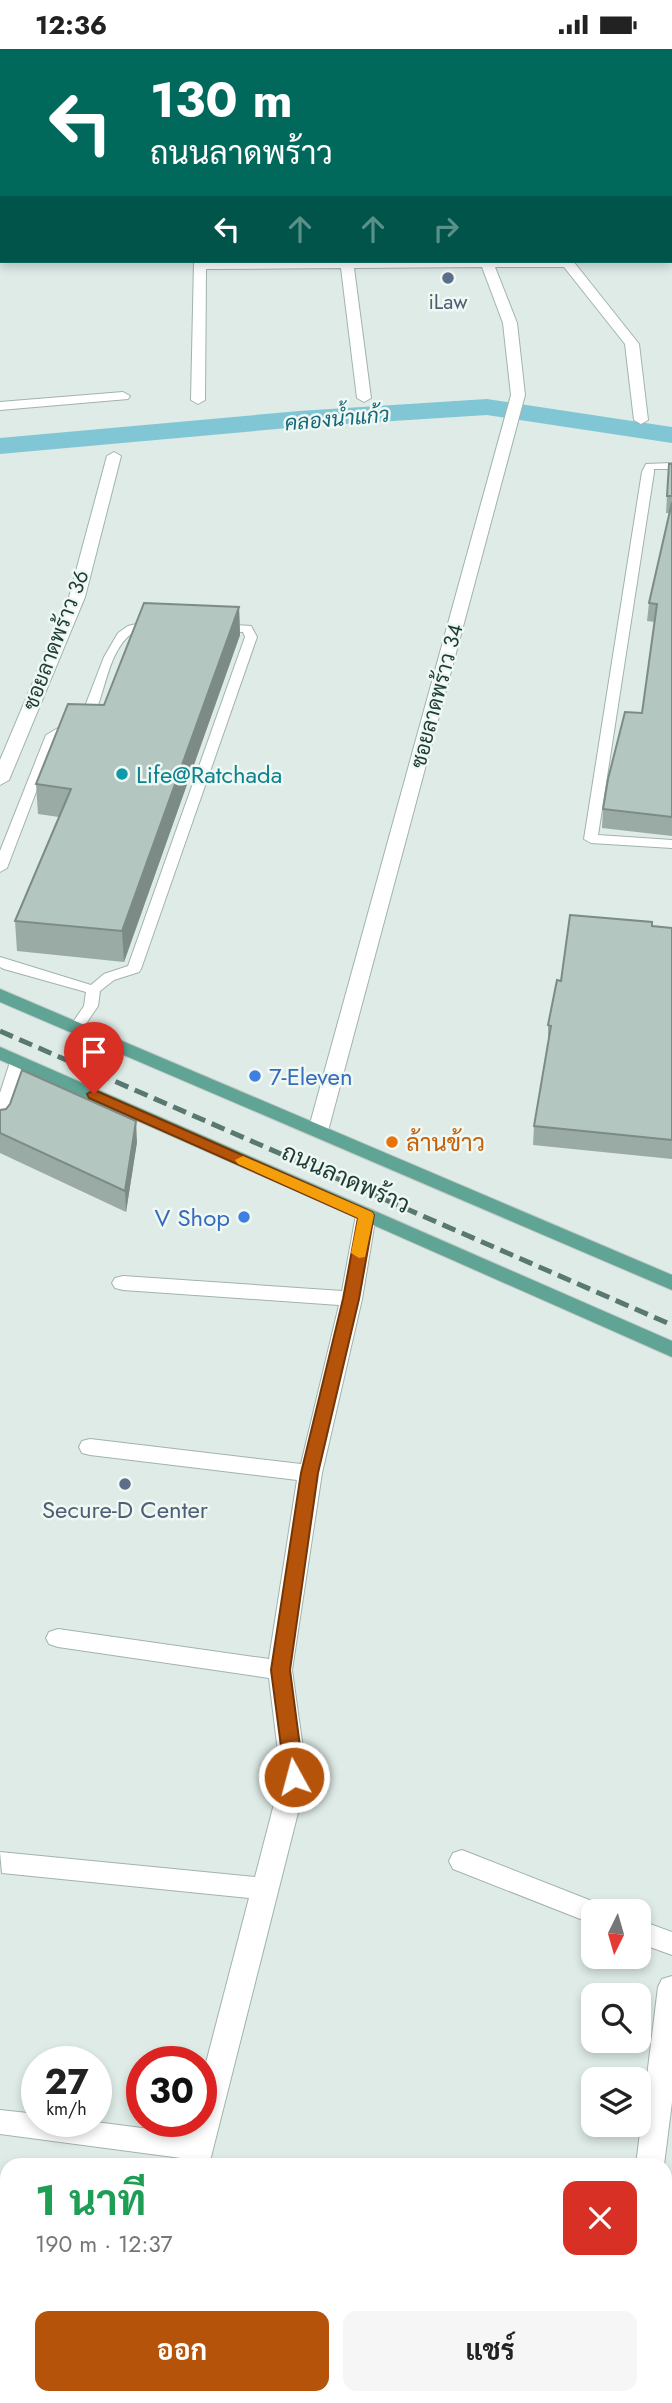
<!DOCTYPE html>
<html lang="th">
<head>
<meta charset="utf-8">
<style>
  body { margin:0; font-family:Jost,Sarabun,sans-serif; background:#f6f6f6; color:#222; height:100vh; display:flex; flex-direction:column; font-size:26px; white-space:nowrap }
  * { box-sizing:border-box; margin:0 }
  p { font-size:23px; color:#767676 }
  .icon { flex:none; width:38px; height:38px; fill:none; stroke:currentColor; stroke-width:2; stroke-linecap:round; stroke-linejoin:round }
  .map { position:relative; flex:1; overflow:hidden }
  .drawer { position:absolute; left:0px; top:2109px; width:672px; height:247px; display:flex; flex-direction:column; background:#fff; border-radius:21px 21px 0 0; box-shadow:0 4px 10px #0003 }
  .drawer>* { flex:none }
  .banner { position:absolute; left:0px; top:0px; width:672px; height:214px; box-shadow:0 4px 10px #0003; background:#00695c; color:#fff; overflow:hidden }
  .needle { width:46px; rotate:185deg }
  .controls { position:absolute; left:581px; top:1850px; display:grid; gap:14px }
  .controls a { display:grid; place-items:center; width:70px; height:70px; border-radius:14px; background:#fff; box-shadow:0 4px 10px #0003; font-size:35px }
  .speed { position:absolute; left:21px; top:1997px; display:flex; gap:14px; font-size:35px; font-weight:700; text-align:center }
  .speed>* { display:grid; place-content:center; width:91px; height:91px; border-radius:50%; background:#fff; box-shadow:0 4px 10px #0003; line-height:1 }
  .speed small { font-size:18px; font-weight:400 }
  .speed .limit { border:10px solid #d22; background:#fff; color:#111 }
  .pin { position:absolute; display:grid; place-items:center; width:60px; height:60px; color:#fff; margin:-72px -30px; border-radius:50% 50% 50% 0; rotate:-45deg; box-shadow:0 0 7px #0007 }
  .pin .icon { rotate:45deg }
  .me { position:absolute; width:77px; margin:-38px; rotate:353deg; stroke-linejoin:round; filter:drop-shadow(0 0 5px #0008) }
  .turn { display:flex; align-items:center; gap:24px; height:147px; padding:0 35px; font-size:32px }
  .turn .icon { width:91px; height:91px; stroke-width:2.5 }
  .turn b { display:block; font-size:49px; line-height:60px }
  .lanes { display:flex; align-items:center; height:66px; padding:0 35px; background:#0003; justify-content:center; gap:35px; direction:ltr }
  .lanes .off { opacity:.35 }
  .round { display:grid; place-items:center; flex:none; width:74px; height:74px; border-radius:14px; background:#f6f6f6 }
  .summary { display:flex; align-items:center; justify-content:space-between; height:119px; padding:0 35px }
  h1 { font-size:42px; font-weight:700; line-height:52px; color:#1e9e55 }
  .cta { display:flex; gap:14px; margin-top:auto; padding:14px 35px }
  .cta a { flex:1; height:80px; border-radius:14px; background:#b45309; color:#fff; font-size:28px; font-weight:700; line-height:80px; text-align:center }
  .cta a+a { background:#f6f6f6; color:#222 }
  .status { display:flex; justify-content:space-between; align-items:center; height:49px; padding:0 35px; background:#fff; direction:ltr }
  .status svg { height:19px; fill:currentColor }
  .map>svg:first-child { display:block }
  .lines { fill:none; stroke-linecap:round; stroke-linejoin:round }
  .canal { fill:#81c6d5; fill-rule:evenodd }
  .lane-casing { stroke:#a1b3ad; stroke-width:2 }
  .street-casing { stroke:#a1b3ad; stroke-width:2 }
  .primary-casing { stroke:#c0c8c6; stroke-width:2 }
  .lane { fill:#fff; fill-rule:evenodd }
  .street { fill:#fff; fill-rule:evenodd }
  .primary { fill:#5fa495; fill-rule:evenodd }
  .rail { stroke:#587870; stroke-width:5; stroke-dasharray:14 7; stroke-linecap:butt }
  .wall { fill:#9aaaa4 }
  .shaded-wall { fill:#7d8b86 }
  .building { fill:#b3c6bf; stroke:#7d8b86; stroke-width:2 }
  .route { fill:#b45309; stroke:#753606; stroke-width:2 }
  .slow { fill:#f59e0b }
  .service-dot { fill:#5c6f8a; stroke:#eff8f3; stroke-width:2.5 }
  .culture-dot { fill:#0f9aa8; stroke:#eff8f3; stroke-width:2.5 }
  .shop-dot { fill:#3f7fe0; stroke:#eff8f3; stroke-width:2.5 }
  .food-dot { fill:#e8710a; stroke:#eff8f3; stroke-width:2.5 }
  .labels { text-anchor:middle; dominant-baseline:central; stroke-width:5; stroke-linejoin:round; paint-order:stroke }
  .far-service-label { font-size:21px; fill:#4e5e75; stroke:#eff8f3 }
  .far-water-label { font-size:21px; font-style:italic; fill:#14677c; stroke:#eff8f3 }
  .far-street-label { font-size:21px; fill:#1e3c35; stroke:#eff8f3 }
  .culture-label { font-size:24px; fill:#0d838f; stroke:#eff8f3; text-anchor:start }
  .shop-label { font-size:24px; fill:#366cbe; stroke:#eff8f3; text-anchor:start }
  .food-label { font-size:24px; fill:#c56008; stroke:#eff8f3; text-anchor:start }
  .street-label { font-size:24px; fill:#1e3c35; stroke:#eff8f3 }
  .service-label { font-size:24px; fill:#4e5e75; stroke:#eff8f3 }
</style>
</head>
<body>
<div class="status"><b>12:36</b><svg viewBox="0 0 49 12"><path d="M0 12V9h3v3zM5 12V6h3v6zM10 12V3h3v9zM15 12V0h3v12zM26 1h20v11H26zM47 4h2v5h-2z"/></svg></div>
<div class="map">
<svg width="672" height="2354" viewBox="0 0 672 2354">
  <rect width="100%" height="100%" fill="#deebe6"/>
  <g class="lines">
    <polygon class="canal" points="487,350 672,378 672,394 487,366 299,378 0,405 0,389 299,362"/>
    <defs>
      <g id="lane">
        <polygon points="670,8 672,8 672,18 670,17"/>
        <polygon points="672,414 672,420 654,420 654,423 598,786 672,791 672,799 591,794 584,790 642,423 646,415"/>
        <path d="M149,572L160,573L162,576C153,582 141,578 131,585C107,604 106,644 92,670L57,688L7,819L0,823V802L46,686L82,665L104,608L118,584L128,577Z"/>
        <polygon points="220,575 251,577 257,588 141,920 139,923 114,931 100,942 98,957 81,982 71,982 69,979 84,957 86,943 4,920 0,918 0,908 91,936 104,925 128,917 245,588 243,583 216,582 214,579"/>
      </g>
      <g id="street">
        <rect x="24" y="0" width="12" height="2"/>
        <rect x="200" y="0" width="12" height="2"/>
        <rect x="326" y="0" width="12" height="2"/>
        <rect x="430" y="0" width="12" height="2"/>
        <rect x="519" y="0" width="12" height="2"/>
        <rect x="670" y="81" width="2" height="8"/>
        <polygon points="2,128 2,143 0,144 0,129"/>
        <rect x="670" y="175" width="2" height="8"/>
        <polygon points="194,212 573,212 639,295 648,371 641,375 634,371 625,295 564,218 495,218 517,274 525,346 328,1082 325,1086 311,1086 308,1082 511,346 503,274 482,218 354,219 371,349 364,353 357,349 341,219 206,220 205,351 198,355 191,351"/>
        <polygon points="123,343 130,347 128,350 0,361 0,353"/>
        <polygon points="114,403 121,407 85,548 9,731 0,736 0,711 69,548 107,407"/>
        <polygon points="20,1007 30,1013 10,1074 7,1078 0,1080 0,1044 10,1013"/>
        <polygon points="366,1159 373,1161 376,1166 362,1250 322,1424 292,1621 307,1728 209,2116 180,2116 181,2109 0,2085 0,2061 37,2065 37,2072 88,2072 188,2085 191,2072 201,2072 201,2033 249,1849 2,1824 0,1803 255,1828 281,1728 269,1629 58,1598 49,1595 46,1589 49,1583 58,1580 269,1610 297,1431 90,1406 82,1404 79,1398 82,1392 90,1390 301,1415 339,1256 123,1241 115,1239 112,1234 115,1229 123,1227 342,1242 356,1166 359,1161"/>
        <polygon points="462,1801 602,1856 605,1862 593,1862 593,1875 453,1820 449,1812 453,1804"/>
        <polygon points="639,1871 672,1883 672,1906 639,1894"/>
        <polygon points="672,1927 672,2053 664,2116 636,2116 658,1938 662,1930"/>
        <polygon points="118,2348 148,2348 147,2354 117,2354"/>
        <polygon points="607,2348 637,2348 636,2354 606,2354"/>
      </g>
      <g id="primary">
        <polygon points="0,940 672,1226 672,1241 0,953"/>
        <polygon points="0,998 672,1292 672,1308 0,1011"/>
      </g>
    </defs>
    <use href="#lane" class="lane-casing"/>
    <use href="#street" class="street-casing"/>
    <use href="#primary" class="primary-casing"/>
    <use href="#lane" class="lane"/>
    <use href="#street" class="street"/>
    <use href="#primary" class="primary"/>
    <polyline class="rail" points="0,982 672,1276"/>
  </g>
  <g class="wall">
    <polygon points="669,415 672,415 672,787 602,779 603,760 642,664 655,573 647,572 649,554 669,464 666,464"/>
    <polygon points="239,558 240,586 124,913 17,902 15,872 59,768 38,765 36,735 104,656"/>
    <polygon points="652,877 672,879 672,1110 533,1096 534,1077 548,995 548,976 561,932"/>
    <polygon points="0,1061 137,1093 126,1163 0,1104"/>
  </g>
  <g class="shaded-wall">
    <polygon points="239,558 240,586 124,913 122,882"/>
    <polygon points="136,1072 137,1093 126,1163 125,1142"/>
  </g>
  <g class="building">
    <polygon points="669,415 672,415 672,447 667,447"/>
    <polygon points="672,453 672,768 603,760 608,730 625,663 642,664 657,555 649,554"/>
    <polygon points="144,554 239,558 122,882 15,872 71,740 36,735 68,655 104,656"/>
    <polygon points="570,866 652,873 652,877 672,879 672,1091 534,1077 551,977 548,976 557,931 561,932"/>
    <polygon points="22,1021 136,1072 125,1142 0,1084 0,1061 6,1060 10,1055"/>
  </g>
  <polygon class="route" points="94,1041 372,1163 374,1166 359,1250 318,1424 290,1621 304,1728 301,1734 294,1736 287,1734 285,1728 271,1621 301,1424 343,1250 358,1169 89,1049 87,1045"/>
  <polygon class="slow" points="243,1107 372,1163 374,1166 365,1208 359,1209 351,1204 358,1169 238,1115 235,1111"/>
  <g class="service-dot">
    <circle cx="448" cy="229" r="7"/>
    <circle cx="125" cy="1435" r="7"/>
  </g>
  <circle class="culture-dot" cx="122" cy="725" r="7"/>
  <g class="shop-dot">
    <circle cx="255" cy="1027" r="7"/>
    <circle cx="244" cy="1168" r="7"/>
  </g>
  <circle class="food-dot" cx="392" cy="1093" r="7"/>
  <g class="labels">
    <g class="far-service-label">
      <text x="448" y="253">iLaw</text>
    </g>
    <g class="far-water-label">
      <text transform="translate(337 370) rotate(-5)">คลองน้ำแก้ว</text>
    </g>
    <g class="far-street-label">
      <text transform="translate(56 591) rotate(-69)">ซอยลาดพร้าว 36</text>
      <text transform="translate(437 647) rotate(-75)">ซอยลาดพร้าว 34</text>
    </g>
    <g class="culture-label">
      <text x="136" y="725">Life@Ratchada</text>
    </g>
    <g class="shop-label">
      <text x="269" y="1027">7-Eleven</text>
      <text x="230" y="1168" text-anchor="end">V Shop</text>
    </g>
    <g class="food-label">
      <text x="406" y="1093">ล้านข้าว</text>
    </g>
    <g class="street-label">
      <text transform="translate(346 1129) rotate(24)">ถนนลาดพร้าว</text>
    </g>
    <g class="service-label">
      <text x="125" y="1460">Secure-D Center</text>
    </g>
  </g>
</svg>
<div class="controls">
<a><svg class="needle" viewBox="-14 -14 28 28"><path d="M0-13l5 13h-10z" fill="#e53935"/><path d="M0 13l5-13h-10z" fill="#767676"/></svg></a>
<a><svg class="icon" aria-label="search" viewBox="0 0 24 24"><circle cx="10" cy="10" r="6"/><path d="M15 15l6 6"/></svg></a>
<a><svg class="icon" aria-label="layers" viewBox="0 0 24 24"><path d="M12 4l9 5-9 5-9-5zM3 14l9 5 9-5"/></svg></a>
</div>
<div class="speed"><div>27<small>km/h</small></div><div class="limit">30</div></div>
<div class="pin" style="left:94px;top:1045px;background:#d93025"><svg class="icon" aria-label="arrive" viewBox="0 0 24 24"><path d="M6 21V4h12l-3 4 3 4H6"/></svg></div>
<svg class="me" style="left:294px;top:1728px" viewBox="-20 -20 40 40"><circle r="17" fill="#b45309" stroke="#fff" stroke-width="3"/><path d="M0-11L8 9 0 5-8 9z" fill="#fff"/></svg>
<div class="banner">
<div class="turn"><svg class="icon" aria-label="left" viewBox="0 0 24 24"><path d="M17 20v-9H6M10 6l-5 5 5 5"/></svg><div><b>130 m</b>ถนนลาดพร้าว</div></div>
<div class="lanes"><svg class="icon" aria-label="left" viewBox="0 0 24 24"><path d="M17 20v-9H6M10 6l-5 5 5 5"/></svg><svg class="icon off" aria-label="ahead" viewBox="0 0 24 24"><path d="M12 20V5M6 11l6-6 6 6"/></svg><svg class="icon off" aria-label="ahead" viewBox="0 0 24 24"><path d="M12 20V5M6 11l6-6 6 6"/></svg><svg class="icon off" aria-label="right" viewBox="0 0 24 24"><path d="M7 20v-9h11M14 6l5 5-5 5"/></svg></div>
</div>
<section class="drawer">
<div class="summary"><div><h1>1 นาที</h1><p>190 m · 12:37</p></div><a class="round" style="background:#d93025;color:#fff"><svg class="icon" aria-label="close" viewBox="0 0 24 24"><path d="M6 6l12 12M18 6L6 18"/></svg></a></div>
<div class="cta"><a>ออก</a><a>แชร์</a></div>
</section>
</div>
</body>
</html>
